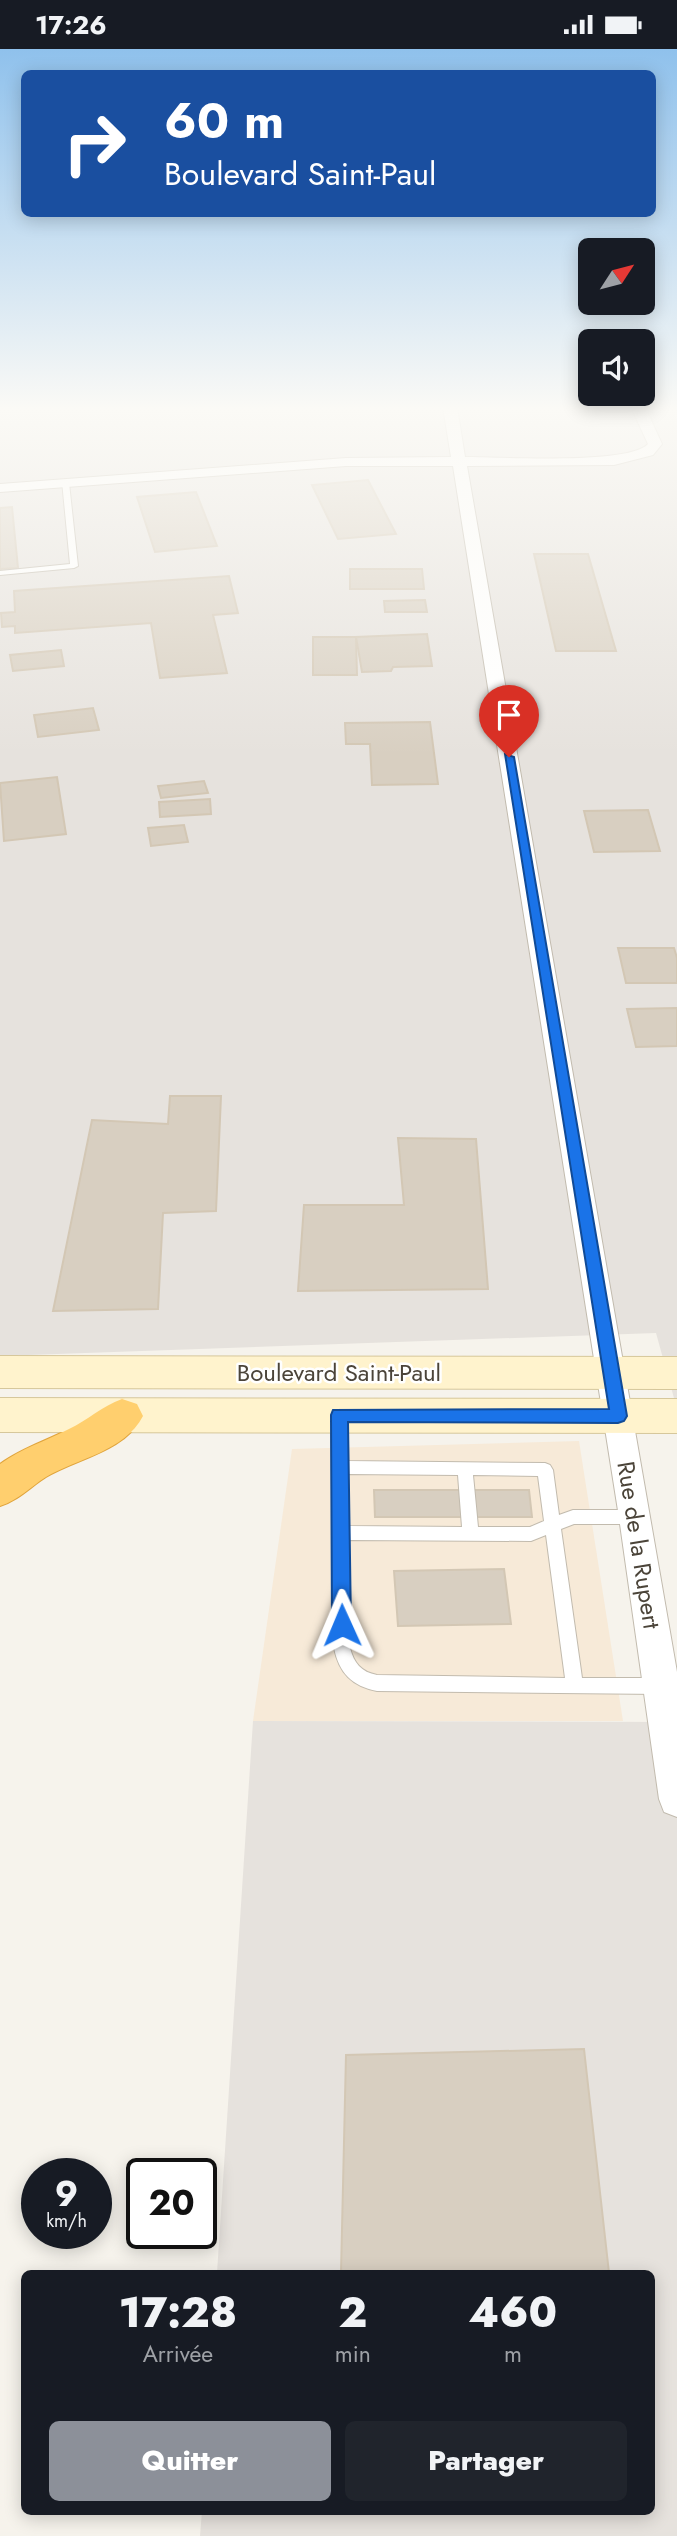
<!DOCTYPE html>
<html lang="fr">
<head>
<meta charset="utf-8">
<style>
  body { margin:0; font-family:Jost,sans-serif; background:#20242c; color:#f1f3f6; height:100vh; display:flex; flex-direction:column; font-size:26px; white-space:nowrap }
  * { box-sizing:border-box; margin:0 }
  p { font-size:23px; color:#9ea1a6 }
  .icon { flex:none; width:38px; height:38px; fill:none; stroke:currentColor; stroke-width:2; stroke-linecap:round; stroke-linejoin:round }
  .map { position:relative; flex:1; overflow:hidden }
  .details { position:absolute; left:21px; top:2221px; width:634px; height:245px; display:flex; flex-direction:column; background:#171b24; border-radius:10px; box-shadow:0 4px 18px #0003 }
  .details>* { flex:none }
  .guide { position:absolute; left:21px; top:21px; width:635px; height:147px; border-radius:10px; box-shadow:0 4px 18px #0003; background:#1a4fa0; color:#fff; overflow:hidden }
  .needle { width:46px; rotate:54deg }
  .tools { position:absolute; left:578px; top:189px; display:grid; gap:14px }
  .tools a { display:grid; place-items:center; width:77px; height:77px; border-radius:10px; background:#171b24; box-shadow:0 4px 18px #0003; font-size:35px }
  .speed { position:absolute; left:21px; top:2109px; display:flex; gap:14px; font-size:35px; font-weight:700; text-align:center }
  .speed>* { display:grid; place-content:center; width:91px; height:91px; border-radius:50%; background:#171b24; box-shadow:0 4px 18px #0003; line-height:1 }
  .speed small { font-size:18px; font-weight:400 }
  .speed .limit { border:4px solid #111; border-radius:10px; background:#fff; color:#111 }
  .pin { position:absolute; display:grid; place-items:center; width:60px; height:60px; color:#fff; margin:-72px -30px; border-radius:50% 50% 50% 0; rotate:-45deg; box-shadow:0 0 7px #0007 }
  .pin .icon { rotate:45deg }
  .me { position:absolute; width:77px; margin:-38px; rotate:359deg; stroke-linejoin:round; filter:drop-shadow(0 0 5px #0008) }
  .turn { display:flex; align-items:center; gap:24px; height:147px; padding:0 28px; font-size:32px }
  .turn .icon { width:91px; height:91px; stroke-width:2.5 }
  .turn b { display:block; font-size:49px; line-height:60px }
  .eta { display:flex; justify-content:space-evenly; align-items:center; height:119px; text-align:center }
  .eta b { font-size:42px; font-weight:800; line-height:49px }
  .cta { display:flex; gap:14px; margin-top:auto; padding:14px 28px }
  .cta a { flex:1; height:80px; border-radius:10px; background:#8c9099; color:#fff; font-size:28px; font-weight:800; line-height:80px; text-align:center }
  .cta a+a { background:#20242c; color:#f1f3f6 }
  .status { display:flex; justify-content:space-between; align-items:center; height:49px; padding:0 35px; background:#171b24; direction:ltr }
  .status svg { height:19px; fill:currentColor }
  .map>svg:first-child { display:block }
  .commercial { fill:#f7ead8 }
  .industrial { fill:#e6e2dd }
  .building { fill:#d8cfc1; stroke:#d3c7b4; stroke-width:2 }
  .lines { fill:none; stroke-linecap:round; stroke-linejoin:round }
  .lane-casing { stroke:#c2bbae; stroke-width:2 }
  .street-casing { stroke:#c2bbae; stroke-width:2 }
  .secondary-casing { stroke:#d6c79b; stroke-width:2 }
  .highway-casing { stroke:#e0a43c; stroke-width:2 }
  .lane { fill:#fff; fill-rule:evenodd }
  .street { fill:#fff; fill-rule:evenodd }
  .secondary { fill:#fff3cd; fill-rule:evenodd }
  .highway { fill:#ffcf6e; fill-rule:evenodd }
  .route { fill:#1a73e8; stroke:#114b97; stroke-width:2 }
  .labels { text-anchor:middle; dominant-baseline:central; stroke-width:5; stroke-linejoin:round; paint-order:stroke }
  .street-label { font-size:24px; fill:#4b4439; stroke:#fff }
</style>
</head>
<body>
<div class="status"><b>17:26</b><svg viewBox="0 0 49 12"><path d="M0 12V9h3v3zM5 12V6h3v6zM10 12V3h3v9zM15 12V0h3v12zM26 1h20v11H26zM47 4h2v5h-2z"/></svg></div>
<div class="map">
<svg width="677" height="2487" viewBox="0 0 677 2487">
  <rect width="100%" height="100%" fill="#f6f3ec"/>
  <polygon class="commercial" points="579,1392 623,1672 253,1672 292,1400"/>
  <g class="industrial">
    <polygon points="0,358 677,358 677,1360 656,1284 0,1307"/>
    <polygon points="253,1672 677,1673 677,2487 200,2487 202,2462 651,2462 651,2224 217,2224"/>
  </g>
  <g class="building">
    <polygon points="368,431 396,485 338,490 312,436"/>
    <polygon points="196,443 217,497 155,503 137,448"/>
    <polygon points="12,458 18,519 0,520 0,459"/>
    <polygon points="534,505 588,505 616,602 556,602"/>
    <polygon points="350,520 422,520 424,540 350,540"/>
    <polygon points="229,527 238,564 213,566 227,624 160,629 151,574 15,584 15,577 2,578 1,564 15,563 14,542"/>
    <polygon points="425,551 427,563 385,563 384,552"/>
    <polygon points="427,585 432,617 393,618 391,622 362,623 356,588"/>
    <polygon points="313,588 356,588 357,626 313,626"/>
    <polygon points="61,601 64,617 13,622 10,606"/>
    <polygon points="93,659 99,681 38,688 34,666"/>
    <polygon points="430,673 438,735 372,736 370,695 346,695 345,674"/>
    <polygon points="57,728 66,785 4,792 0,734"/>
    <polygon points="204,732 208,744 161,749 158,737"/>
    <polygon points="210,750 211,765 160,768 159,753"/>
    <polygon points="648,761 660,802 594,803 584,762"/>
    <polygon points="184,776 188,793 151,797 148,779"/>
    <polygon points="618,899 674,899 677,909 677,934 626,934"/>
    <polygon points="677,959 677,997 636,998 627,960"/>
    <polygon points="170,1047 221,1047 216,1162 163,1164 158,1260 53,1262 92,1071 168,1075"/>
    <polygon points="398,1089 476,1090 488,1240 298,1242 304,1156 404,1156"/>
    <polygon points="374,1441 529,1441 532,1468 375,1468"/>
    <polygon points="504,1520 511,1575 398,1577 394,1522"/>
    <polygon points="584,2000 609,2224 341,2224 346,2006"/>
  </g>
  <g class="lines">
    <defs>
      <g id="lane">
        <polygon points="62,432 69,434 78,517 74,519 0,526 0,522 70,515"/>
        <path d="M339,1360L344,1362L347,1366V1412L545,1414L550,1416L553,1421L559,1466L573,1461H635L641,1463L643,1468L641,1473L635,1475H574L561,1480L582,1629H661L667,1631L670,1637L667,1643L661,1645L377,1642C352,1637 339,1624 334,1599L331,1366L334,1362ZM348,1425L458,1426L462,1478L349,1477ZM473,1426L538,1427L544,1472L530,1478H478ZM546,1486L565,1629L377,1626C361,1623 354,1614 350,1599L349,1491L531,1492Z"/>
      </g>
      <path id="street" d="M443,358H457L465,408C499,408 629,416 648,395L631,358H645L662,395L653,406L614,416L467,417L677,1623V1768L664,1763L659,1750L619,1468L453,417H346L0,443V435L346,409L451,408Z"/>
      <g id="secondary">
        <polygon points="0,1307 677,1308 677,1340 0,1339"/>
        <polygon points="0,1349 677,1350 677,1384 0,1383"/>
      </g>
      <path id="highway" d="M122,1350L137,1355L143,1367C124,1403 78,1409 46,1428C30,1438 19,1451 0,1457V1415C22,1399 46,1392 69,1380C88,1371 102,1357 122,1350Z"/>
    </defs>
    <use href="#lane" class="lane-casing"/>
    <use href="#street" class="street-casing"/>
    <use href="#secondary" class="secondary-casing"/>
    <use href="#highway" class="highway-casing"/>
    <use href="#lane" class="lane"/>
    <use href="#street" class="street"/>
    <use href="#secondary" class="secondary"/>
    <use href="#highway" class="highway"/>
  </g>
  <linearGradient id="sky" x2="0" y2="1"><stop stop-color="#8fc1ec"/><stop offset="0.51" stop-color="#fbfaf6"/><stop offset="1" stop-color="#fbfaf6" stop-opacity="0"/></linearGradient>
  <rect width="677" height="706" fill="url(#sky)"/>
  <polygon class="route" points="505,705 514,708 627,1367 624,1372 618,1374 348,1373 351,1576 349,1583 342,1585 335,1583 332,1576 331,1366 333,1361 609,1360"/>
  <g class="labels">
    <g class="street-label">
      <text x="339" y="1323">Boulevard Saint-Paul</text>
      <text transform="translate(639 1496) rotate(81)">Rue de la Rupert</text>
    </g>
  </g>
</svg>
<div class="tools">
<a><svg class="needle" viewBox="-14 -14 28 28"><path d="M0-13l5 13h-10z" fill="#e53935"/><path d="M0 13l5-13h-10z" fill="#9ea1a6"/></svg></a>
<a><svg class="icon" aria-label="sound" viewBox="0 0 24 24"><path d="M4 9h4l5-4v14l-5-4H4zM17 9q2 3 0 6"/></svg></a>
</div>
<div class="speed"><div>9<small>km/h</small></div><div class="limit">20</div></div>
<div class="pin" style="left:509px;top:708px;background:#d93025"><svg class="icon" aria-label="arrive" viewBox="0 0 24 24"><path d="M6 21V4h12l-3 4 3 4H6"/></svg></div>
<svg class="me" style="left:342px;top:1576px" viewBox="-20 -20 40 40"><path d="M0-17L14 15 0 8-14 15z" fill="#1a73e8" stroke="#fff" stroke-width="4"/></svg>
<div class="guide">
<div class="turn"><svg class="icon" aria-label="right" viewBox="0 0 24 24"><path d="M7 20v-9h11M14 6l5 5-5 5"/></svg><div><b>60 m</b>Boulevard Saint-Paul</div></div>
</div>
<section class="details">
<div class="eta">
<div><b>17:28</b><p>Arrivée</p></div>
<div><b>2</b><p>min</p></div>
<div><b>460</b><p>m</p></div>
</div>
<div class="cta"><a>Quitter</a><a>Partager</a></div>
</section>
</div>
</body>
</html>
